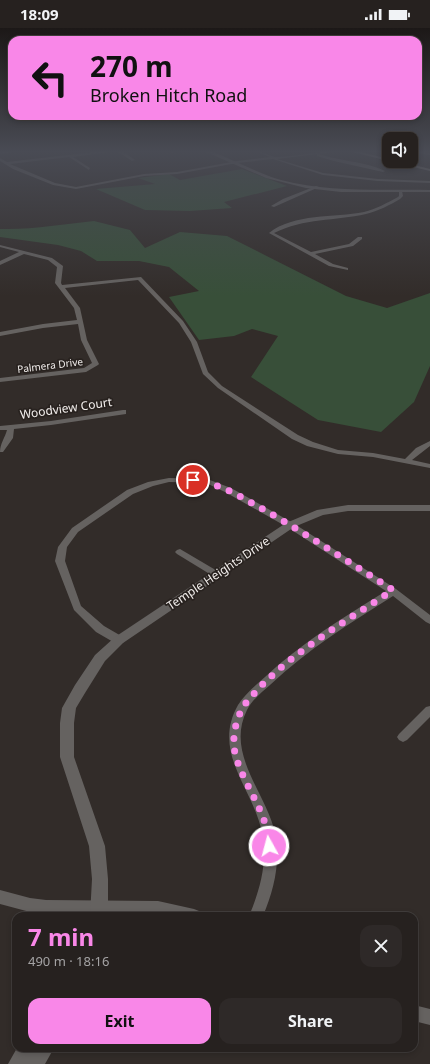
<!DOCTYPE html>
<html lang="en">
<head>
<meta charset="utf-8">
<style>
  body { margin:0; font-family:"Noto Sans",sans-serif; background:#2e2928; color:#f1f3f6; height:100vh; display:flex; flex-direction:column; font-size:15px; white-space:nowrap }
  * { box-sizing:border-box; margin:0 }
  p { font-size:13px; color:#a4a3a4 }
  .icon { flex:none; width:22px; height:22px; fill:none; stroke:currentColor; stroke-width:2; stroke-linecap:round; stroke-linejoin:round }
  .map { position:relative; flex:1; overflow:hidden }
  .drawer { position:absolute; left:12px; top:884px; width:406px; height:140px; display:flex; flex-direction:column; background:#26211f; border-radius:12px; box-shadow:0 2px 6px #0003,0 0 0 1px #423e3d }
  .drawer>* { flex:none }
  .banner { position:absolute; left:8px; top:8px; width:414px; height:84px; border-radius:12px; box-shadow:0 2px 6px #0003,0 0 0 1px #423e3d; background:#f987e8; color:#111; overflow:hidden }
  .tools { position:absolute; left:382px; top:104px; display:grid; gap:8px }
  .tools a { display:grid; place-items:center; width:36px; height:36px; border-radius:8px; background:#26211f; box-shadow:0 2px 6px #0003,0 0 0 1px #423e3d; font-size:20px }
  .pin { position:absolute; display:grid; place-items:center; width:34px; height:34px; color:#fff; margin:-17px; border:2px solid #fff; border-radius:50%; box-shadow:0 1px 4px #0007 }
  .me { position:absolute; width:44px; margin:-22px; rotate:353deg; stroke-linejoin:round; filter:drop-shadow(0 0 3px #0008) }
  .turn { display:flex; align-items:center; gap:14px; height:84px; padding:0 16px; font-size:18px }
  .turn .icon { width:52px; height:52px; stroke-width:2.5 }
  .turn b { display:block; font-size:28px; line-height:34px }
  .round { display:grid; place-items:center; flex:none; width:42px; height:42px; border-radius:12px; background:#2e2928 }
  .head { display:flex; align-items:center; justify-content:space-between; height:68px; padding:0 16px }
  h1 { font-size:24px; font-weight:700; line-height:30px; color:#f987e8 }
  .cta { display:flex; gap:8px; margin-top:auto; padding:8px 16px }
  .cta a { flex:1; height:46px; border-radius:12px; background:#f987e8; color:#111; font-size:16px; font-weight:700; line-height:46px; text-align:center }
  .cta a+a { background:#2e2928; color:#f1f3f6 }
  .status { display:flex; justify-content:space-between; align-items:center; height:28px; padding:0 20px; background:#26211f; direction:ltr }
  .status svg { height:11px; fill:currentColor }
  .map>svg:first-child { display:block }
  .green { fill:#384f39 }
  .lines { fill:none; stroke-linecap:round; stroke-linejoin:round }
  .minor { fill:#656260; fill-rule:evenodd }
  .tertiary { fill:#656260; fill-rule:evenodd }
  .secondary { fill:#847f7c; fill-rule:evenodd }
  .route { stroke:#f987e8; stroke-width:7; stroke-dasharray:0 12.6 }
  .labels { text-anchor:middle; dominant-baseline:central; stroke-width:3.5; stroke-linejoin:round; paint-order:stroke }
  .far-street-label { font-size:10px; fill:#f2eeec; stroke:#28221f }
  .street-label { font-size:12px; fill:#f2eeec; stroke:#28221f }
</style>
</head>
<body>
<div class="status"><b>18:09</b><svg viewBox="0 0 49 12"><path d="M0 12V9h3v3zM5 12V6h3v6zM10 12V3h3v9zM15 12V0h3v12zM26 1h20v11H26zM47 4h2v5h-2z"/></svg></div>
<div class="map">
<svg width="430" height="1036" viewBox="0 0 430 1036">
  <rect width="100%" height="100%" fill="#322c29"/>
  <g class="green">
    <polygon points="242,141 287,158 224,174 232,180 190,183 145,182 96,161 155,156 138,150 169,146 180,152"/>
    <path d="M94,193L130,202L145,220L180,204L227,208L346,268L387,280L430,265V338L414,374L381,404L318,392L251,349L278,308L252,301L234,308L199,312L169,269L199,263L169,239L139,233H97L81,223L58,217L0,209V201C32,202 63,196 94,193Z"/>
  </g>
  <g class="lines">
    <g class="minor">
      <polygon points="15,123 13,124 0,126 0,124"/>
      <path d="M102,123H116L73,129L90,140L89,142L69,129L10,136L55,155L76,159L144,146L177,144L237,133L270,129L255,123C263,123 270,129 277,129C298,128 319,123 341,123L319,126C339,133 368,134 385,143L383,144L334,133L317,128V126L277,131L323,145L378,151L430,153V155L378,153L323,147L273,131L237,135L177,146L144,148L76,161L53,157L13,141L0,133V130L7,134Z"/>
      <polygon points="117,123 122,123 135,132 132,133"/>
      <polygon points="169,123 173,123 174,124 172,125"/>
      <polygon points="411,123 430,125 430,127 411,124"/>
      <polygon points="316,158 319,159 274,179 271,178 283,171"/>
      <path d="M399,162L402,163L403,168L400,171C390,177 378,183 366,186C335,193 304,190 274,205L311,224L349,216L358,209H362V211L353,218L315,226L333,236L348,240V242L329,238L269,205C294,185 334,190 364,184C376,181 387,175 398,169L399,168Z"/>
      <polygon points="0,217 52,230 63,238 61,255 62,257 141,249 183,293 197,314 208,344 222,358 298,407 313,414 338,422 373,425 405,431 416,420 430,413 430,418 412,432 430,436 430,440 373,429 338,426 307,418 292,411 218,360 203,346 191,314 179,295 138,252 65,260 80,280 87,312 99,336 98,337 86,344 0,354 0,350 84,340 92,335 81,312 78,296 43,300 0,308 0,304 43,296 77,292 74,280 55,255 57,239 48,232 24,226 0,237 0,233 19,224 0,219"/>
      <path d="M123,382H126V386L51,397L14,401L13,410L3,424H0C0,415 5,410 7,402H0V398L51,393Z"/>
      <path d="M169,450L207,451L231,460L293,495L396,561L430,587V596L426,594L393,568C350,595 307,622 270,657C262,664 252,672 247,682C225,726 266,764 275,805C281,833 274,862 263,888H249C260,862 268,834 262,805C254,761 211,725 238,677C245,666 256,657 265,649C301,615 344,589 386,563L287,499L225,464L206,455L169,454L153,458L133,466L78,504L67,519L65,533L81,578L104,598L123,609L124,612L123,615H115L96,604L74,582L55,533L58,519L72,500L127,462L148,454Z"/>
      <polygon points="180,521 219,544 221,546 219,548 213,548 177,526 175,524 177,522"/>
      <polygon points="430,678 430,689 407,712 403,714 399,712 397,709 399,706 426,679"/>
      <polygon points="0,862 30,870 46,872 158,873 194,881 199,883 201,888 46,886 30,884 0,876"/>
      <polygon points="414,977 430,981 430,997 414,993"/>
    </g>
    <g class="tertiary">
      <path d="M204,123H211C234,132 257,145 281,152C330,165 380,161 430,162V164H341L306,160L266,150Z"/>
      <polygon points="348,477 430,477 430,483 348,483 323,487 294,499 123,615 105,633 85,665 76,680 74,695 74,729 105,818 108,851 108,888 90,888 92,851 89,818 60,729 60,695 62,680 75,657 95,627 115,609 286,495 317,482"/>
      <polygon points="17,1020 54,1020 45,1036 8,1036"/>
    </g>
    <polygon class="secondary" points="348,123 357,123 389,131 389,133 398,133 430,141 430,143"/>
  </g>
  <linearGradient id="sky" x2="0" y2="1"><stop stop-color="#1c1817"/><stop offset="0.46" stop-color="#494b54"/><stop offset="1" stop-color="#494b54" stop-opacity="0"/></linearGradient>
  <rect width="430" height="268" fill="url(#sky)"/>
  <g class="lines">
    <path class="route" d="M193,452C221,455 244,471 268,484C311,509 352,536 393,562C348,592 302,618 263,656C256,664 247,672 242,681C235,695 232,710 235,725C243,758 268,783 269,818"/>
  </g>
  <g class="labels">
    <g class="far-street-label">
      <text transform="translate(50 337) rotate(-7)">Palmera Drive</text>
    </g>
    <g class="street-label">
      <text transform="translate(66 380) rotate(-8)">Woodview Court</text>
      <text transform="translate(218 545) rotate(-34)">Temple Heights Drive</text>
    </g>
  </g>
</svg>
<div class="tools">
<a><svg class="icon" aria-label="sound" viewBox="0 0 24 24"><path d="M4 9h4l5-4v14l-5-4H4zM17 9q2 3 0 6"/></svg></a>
</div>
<div class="pin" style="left:193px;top:452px;background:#d93025"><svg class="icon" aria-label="arrive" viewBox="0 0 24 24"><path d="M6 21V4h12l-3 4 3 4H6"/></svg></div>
<svg class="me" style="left:269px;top:818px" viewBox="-20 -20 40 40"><circle r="17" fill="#f987e8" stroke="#fff" stroke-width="3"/><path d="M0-11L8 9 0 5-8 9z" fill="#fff"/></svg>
<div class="banner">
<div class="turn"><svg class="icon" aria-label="left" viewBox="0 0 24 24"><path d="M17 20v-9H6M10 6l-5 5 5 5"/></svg><div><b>270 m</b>Broken Hitch Road</div></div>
</div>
<section class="drawer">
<div class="head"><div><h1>7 min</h1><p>490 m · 18:16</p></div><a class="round"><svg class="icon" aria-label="close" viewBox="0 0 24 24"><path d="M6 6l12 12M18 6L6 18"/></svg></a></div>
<div class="cta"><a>Exit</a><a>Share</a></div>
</section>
</div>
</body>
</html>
